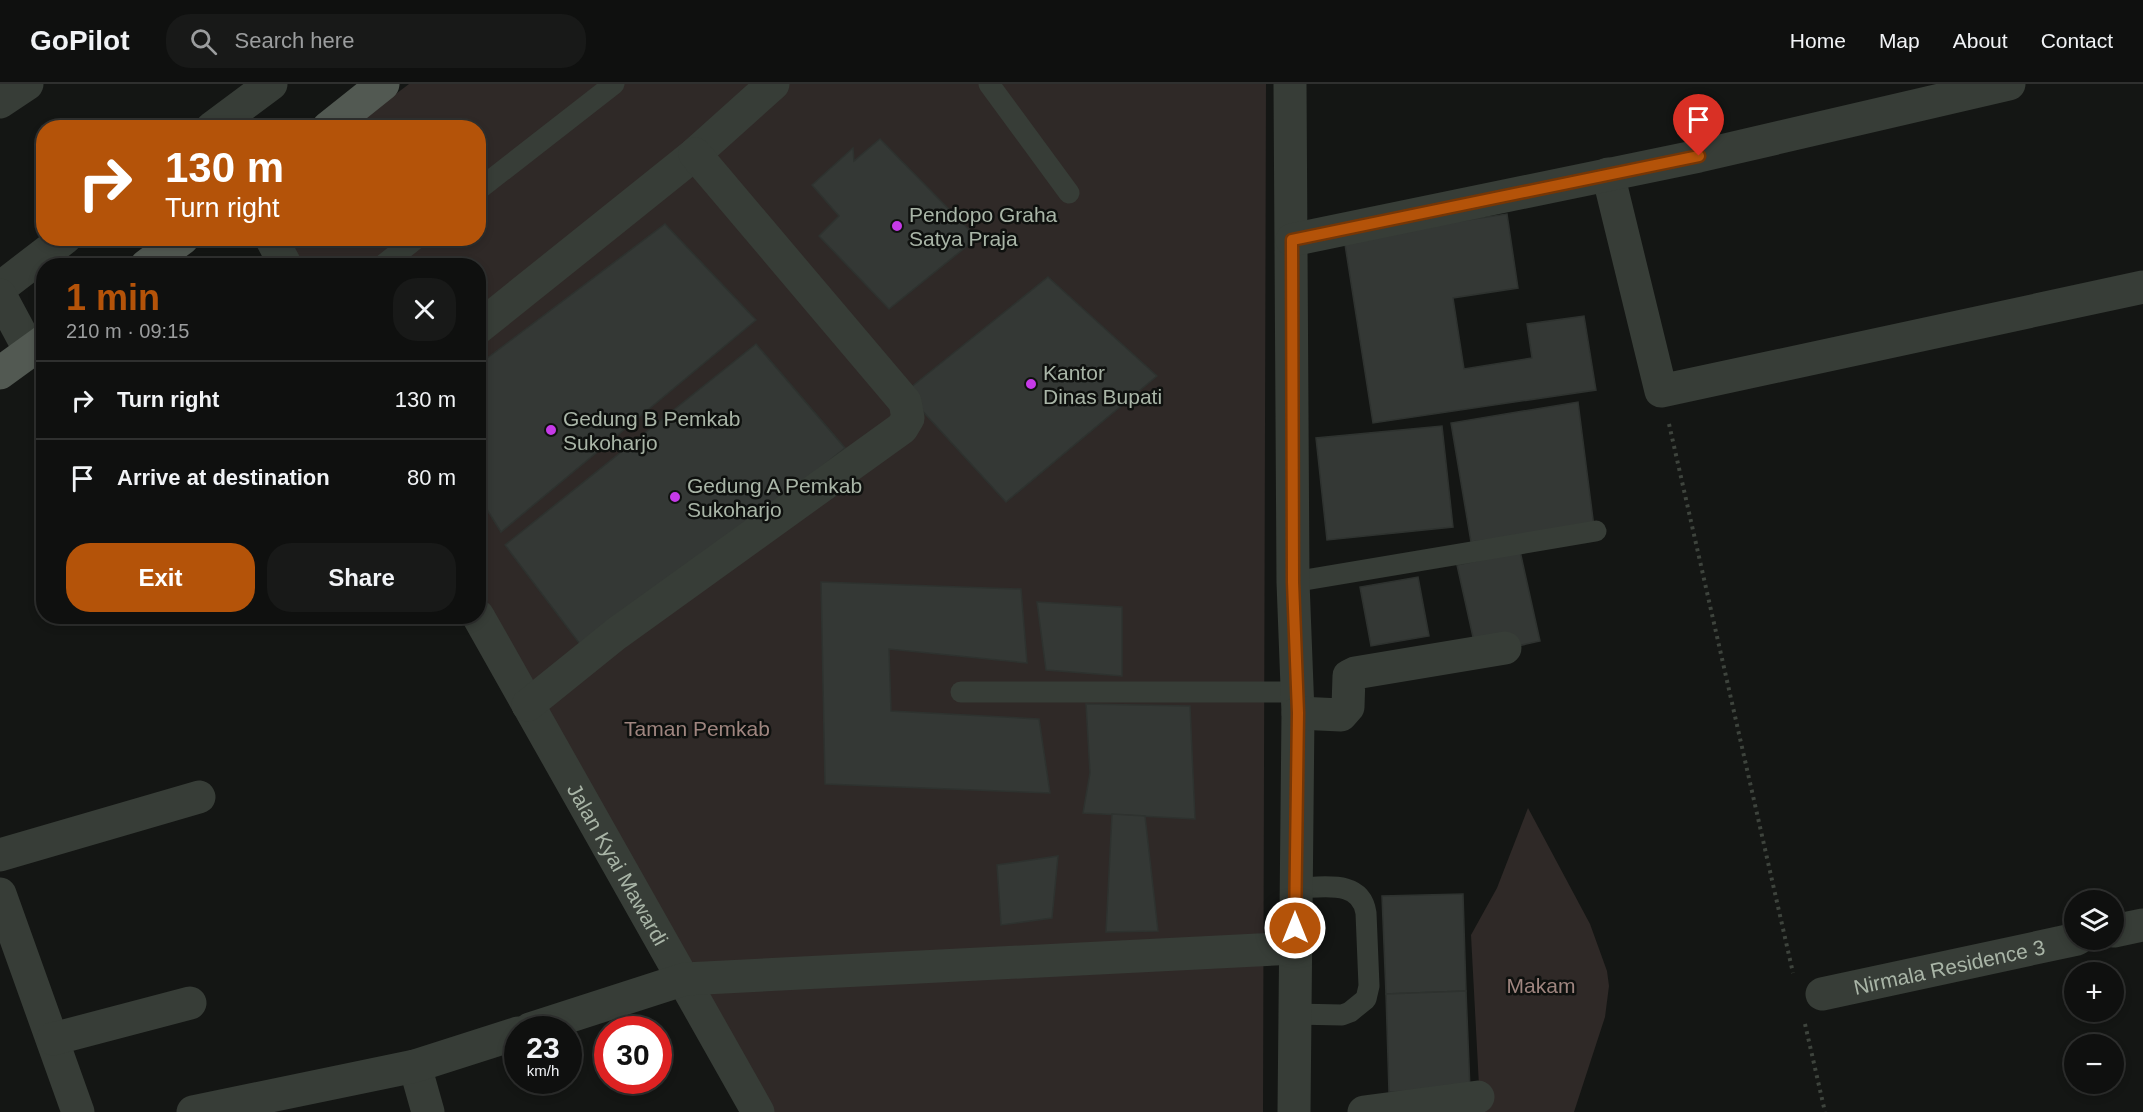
<!DOCTYPE html>
<html lang="en">
<head>
<meta charset="utf-8">
<style>
  body { margin:0; font-family:Arial,sans-serif; background:#181918; color:#f1f3f6; height:100vh; display:flex; flex-direction:column; font-size:22px; white-space:nowrap }
  * { box-sizing:border-box; margin:0 }
  p { font-size:20px; color:#9b9d9e }
  .icon { flex:none; width:33px; height:33px; fill:none; stroke:currentColor; stroke-width:2; stroke-linecap:round; stroke-linejoin:round }
  .map { position:relative; flex:1; overflow:hidden }
  .side { position:absolute; left:36px; top:174px; width:450px; height:366px; display:flex; flex-direction:column; background:#0f100f; border-radius:24px; box-shadow:0 3px 9px #0003,0 0 0 2px #2f302f }
  .side>* { flex:none }
  .guide { position:absolute; left:36px; top:36px; width:450px; height:126px; border-radius:24px; box-shadow:0 3px 9px #0003,0 0 0 2px #2f302f; background:#b45309; color:#fff; overflow:hidden }
  .fabs { position:absolute; left:2064px; top:806px; display:grid; gap:12px }
  .fabs a { display:grid; place-items:center; width:60px; height:60px; border-radius:50%; background:#0f100f; box-shadow:0 3px 9px #0003,0 0 0 2px #2f302f; font-size:30px }
  .speed { position:absolute; left:504px; top:932px; display:flex; gap:12px; font-size:30px; font-weight:700; text-align:center }
  .speed>* { display:grid; place-content:center; width:78px; height:78px; border-radius:50%; background:#0f100f; box-shadow:0 3px 9px #0003,0 0 0 2px #2f302f; line-height:1 }
  .speed small { font-size:15px; font-weight:400 }
  .speed .limit { border:9px solid #d22; background:#fff; color:#111 }
  .pin { position:absolute; display:grid; place-items:center; width:51px; height:51px; color:#fff; margin:-62px -26px; border-radius:50% 50% 50% 0; rotate:-45deg; box-shadow:0 0 6px #0007 }
  .pin .icon { rotate:45deg }
  .me { position:absolute; width:66px; margin:-33px; rotate:0deg; stroke-linejoin:round; filter:drop-shadow(0 0 4px #0008) }
  .turn { display:flex; align-items:center; gap:21px; height:126px; padding:0 30px; font-size:27px }
  .turn .icon { width:78px; height:78px; stroke-width:2.5 }
  .turn b { display:block; font-size:42px; line-height:51px }
  .round { display:grid; place-items:center; flex:none; width:63px; height:63px; border-radius:24px; background:#181918 }
  .summary { display:flex; align-items:center; justify-content:space-between; height:102px; padding:0 30px }
  h1 { font-size:36px; font-weight:700; line-height:45px; color:#b45309 }
  .cta { display:flex; gap:12px; margin-top:auto; padding:12px 30px }
  .cta a { flex:1; height:69px; border-radius:24px; background:#b45309; color:#fff; font-size:24px; font-weight:700; line-height:69px; text-align:center }
  .cta a+a { background:#181918; color:#f1f3f6 }
  ul { padding:0; list-style:none }
  li { display:flex; align-items:center; gap:18px; height:78px; padding:0 30px; border-top:2px solid #2f302f }
  li div { flex:1 }
  li b { display:block; font-size:22px }
  li em { font-style:normal }
  header { display:flex; align-items:center; gap:36px; box-sizing:border-box; height:84px; padding:0 30px; background:#0f100f; border-bottom:2px solid #2f302f }
  header strong { font-size:28px }
  nav { display:flex; gap:33px; margin-inline-start:auto; font-size:21px }
  .search { width:420px; height:54px; background:#181918; display:flex; align-items:center; gap:15px; box-sizing:border-box; padding:0 21px; border-radius:24px; color:#9b9d9e; font-size:22px }
  .map>svg:first-child { display:block }
  .green { fill:#2f2927 }
  .building { fill:#343835; stroke:#2e322f; stroke-width:1.5 }
  .lines { fill:none; stroke-linecap:round; stroke-linejoin:round }
  .path { stroke:#3e443d; stroke-width:4; stroke-dasharray:3 4.5; stroke-linecap:butt }
  .lane { stroke:#373d37; stroke-width:21 }
  .street { stroke:#373d37; stroke-width:33 }
  .primary { stroke:#525952; stroke-width:33 }
  .route-casing { stroke:#753606; stroke-width:15 }
  .route { stroke:#b45309; stroke-width:10 }
  .poi-dot { fill:#c63ae8; stroke:#0f110f; stroke-width:2 }
  .labels { text-anchor:middle; dominant-baseline:central; stroke-width:5; stroke-linejoin:round; paint-order:stroke }
  .poi-label { font-size:21px; fill:#a9b5a7; stroke:#0f110f; text-anchor:start }
  .park-label { font-size:21px; fill:#9f857f; stroke:#0f110f }
  .street-label { font-size:21px; fill:#a9b5a7; stroke:#0f110f }
</style>
</head>
<body>
<header>
<strong>GoPilot</strong>
<div class="search"><svg class="icon" aria-label="search" viewBox="0 0 24 24"><circle cx="10" cy="10" r="6"/><path d="M15 15l6 6"/></svg>Search here</div>
<nav><a>Home</a><a>Map</a><a>About</a><a>Contact</a></nav>
</header>
<div class="map">
<svg width="2143" height="1028" viewBox="0 0 2143 1028">
  <rect width="100%" height="100%" fill="#141614"/>
  <g class="green">
    <polygon points="409,0 1266,0 1263,1028 771,1028 479,503 478,182 300,181 285,155 478,154 478,44 352,43"/>
    <polygon points="1528,724 1590,840 1607,887 1609,902 1605,933 1574,1028 1483,1028 1479,1002 1471,851 1497,804"/>
  </g>
  <g class="building">
    <polygon points="880,55 977,154 889,225 819,152 839,132 812,101 853,64 854,77"/>
    <polygon points="1507,130 1518,204 1453,214 1464,285 1532,274 1527,240 1584,232 1596,306 1373,339 1344,154"/>
    <polygon points="665,140 756,236 501,448 478,411 478,281"/>
    <polygon points="1048,193 1157,292 1006,418 905,308"/>
    <polygon points="756,260 845,364 589,572 505,461"/>
    <polygon points="1578,318 1594,443 1471,458 1451,339"/>
    <polygon points="1442,342 1453,443 1327,456 1316,354"/>
    <polygon points="1520,467 1540,557 1477,571 1457,481"/>
    <polygon points="1418,493 1429,552 1371,562 1360,503"/>
    <polygon points="821,498 1021,505 1027,579 889,565 891,627 1039,635 1050,709 825,700"/>
    <polygon points="1037,518 1122,523 1122,592 1046,586"/>
    <polygon points="1086,620 1190,622 1195,735 1083,729 1090,689"/>
    <polygon points="1112,730 1145,732 1158,847 1106,848"/>
    <polygon points="1058,772 1052,834 1001,841 997,781"/>
    <polygon points="1463,810 1466,907 1386,910 1382,812"/>
    <polygon points="1466,907 1470,1005 1389,1008 1386,910"/>
  </g>
  <g class="lines">
    <g class="path">
      <polyline points="1669,340 1793,889"/>
      <polyline points="1805,940 1825,1028"/>
    </g>
    <g class="lane">
      <polyline points="989,0 1069,109"/>
      <polyline points="478,106 614,0"/>
      <polyline points="383,181 417,154"/>
      <polyline points="1293,498 1596,447"/>
      <polyline points="961,608 1297,608"/>
      <path d="M1294,930L1342,931L1350,928L1366,915L1369,902L1366,829C1361,794 1321,804 1295,804"/>
    </g>
    <g class="street">
      <polyline points="1290,0 1293,498 1298,629 1294,1028"/>
      <polyline points="0,18 27,0"/>
      <polyline points="212,44 271,0"/>
      <polyline points="1608,90 1661,307 2143,203"/>
      <polyline points="271,154 286,182"/>
      <polyline points="1292,156 1699,72 2009,0"/>
      <polyline points="0,204 65,154"/>
      <polyline points="0,211 30,267"/>
      <polyline points="478,244 695,70 773,0"/>
      <path id="s1" d="M478,532L758,1028"/>
      <polyline points="528,621 616,550 902,344 908,334 905,318 695,70"/>
      <polyline points="1298,629 1341,631 1348,623 1349,592 1355,589 1505,564"/>
      <polyline points="0,771 199,713"/>
      <polyline points="0,810 78,1028"/>
      <polyline points="2114,847 2143,841"/>
      <path id="s2" d="M1822,910L2077,855"/>
      <polyline points="530,945 685,895 1295,864"/>
      <polyline points="53,955 190,919"/>
      <polyline points="415,982 428,1028"/>
      <polyline points="193,1028 415,982 518,949"/>
      <polyline points="1364,1028 1478,1013"/>
    </g>
    <g class="primary">
      <polyline points="328,44 383,0"/>
      <polyline points="146,182 183,154"/>
      <polyline points="0,289 44,257"/>
    </g>
  </g>
  <g class="lines">
    <defs>
      <polyline id="route" points="1295,844 1298,629 1293,498 1292,156 1699,72"/>
    </defs>
    <use href="#route" class="route-casing"/>
    <use href="#route" class="route"/>
  </g>
  <g class="poi-dot">
    <circle cx="897" cy="142" r="6"/>
    <circle cx="1031" cy="300" r="6"/>
    <circle cx="551" cy="346" r="6"/>
    <circle cx="675" cy="413" r="6"/>
  </g>
  <g class="labels">
    <g class="poi-label">
      <text x="909" y="130">Pendopo Graha<tspan x="909" dy="24">Satya Praja</tspan></text>
      <text x="1043" y="288">Kantor<tspan x="1043" dy="24">Dinas Bupati</tspan></text>
      <text x="563" y="334">Gedung B Pemkab<tspan x="563" dy="24">Sukoharjo</tspan></text>
      <text x="687" y="401">Gedung A Pemkab<tspan x="687" dy="24">Sukoharjo</tspan></text>
    </g>
    <g class="park-label">
      <text x="697" y="644">Taman Pemkab</text>
      <text x="1541" y="901">Makam</text>
    </g>
    <g class="street-label">
      <text stroke="none"><textPath href="#s1" startOffset="285">Jalan Kyai Mawardi</textPath></text>
      <text stroke="none"><textPath href="#s2" startOffset="130">Nirmala Residence 3</textPath></text>
    </g>
  </g>
</svg>
<div class="fabs">
<a><svg class="icon" aria-label="layers" viewBox="0 0 24 24"><path d="M12 4l9 5-9 5-9-5zM3 14l9 5 9-5"/></svg></a>
<a>+</a>
<a>−</a>
</div>
<div class="speed"><div>23<small>km/h</small></div><div class="limit">30</div></div>
<div class="pin" style="left:1699px;top:72px;background:#d93025"><svg class="icon" aria-label="arrive" viewBox="0 0 24 24"><path d="M6 21V4h12l-3 4 3 4H6"/></svg></div>
<svg class="me" style="left:1295px;top:844px" viewBox="-20 -20 40 40"><circle r="17" fill="#b45309" stroke="#fff" stroke-width="3"/><path d="M0-11L8 9 0 5-8 9z" fill="#fff"/></svg>
<div class="guide">
<div class="turn"><svg class="icon" aria-label="right" viewBox="0 0 24 24"><path d="M7 20v-9h11M14 6l5 5-5 5"/></svg><div><b>130 m</b>Turn right</div></div>
</div>
<section class="side">
<div class="summary"><div><h1>1 min</h1><p>210 m · 09:15</p></div><a class="round"><svg class="icon" aria-label="close" viewBox="0 0 24 24"><path d="M6 6l12 12M18 6L6 18"/></svg></a></div>
<ul>
<li><svg class="icon" aria-label="right" viewBox="0 0 24 24"><path d="M7 20v-9h11M14 6l5 5-5 5"/></svg><div><b>Turn right</b></div><em>130 m</em></li>
<li><svg class="icon" aria-label="arrive" viewBox="0 0 24 24"><path d="M6 21V4h12l-3 4 3 4H6"/></svg><div><b>Arrive at destination</b></div><em>80 m</em></li>
</ul>
<div class="cta"><a>Exit</a><a>Share</a></div>
</section>
</div>
</body>
</html>
